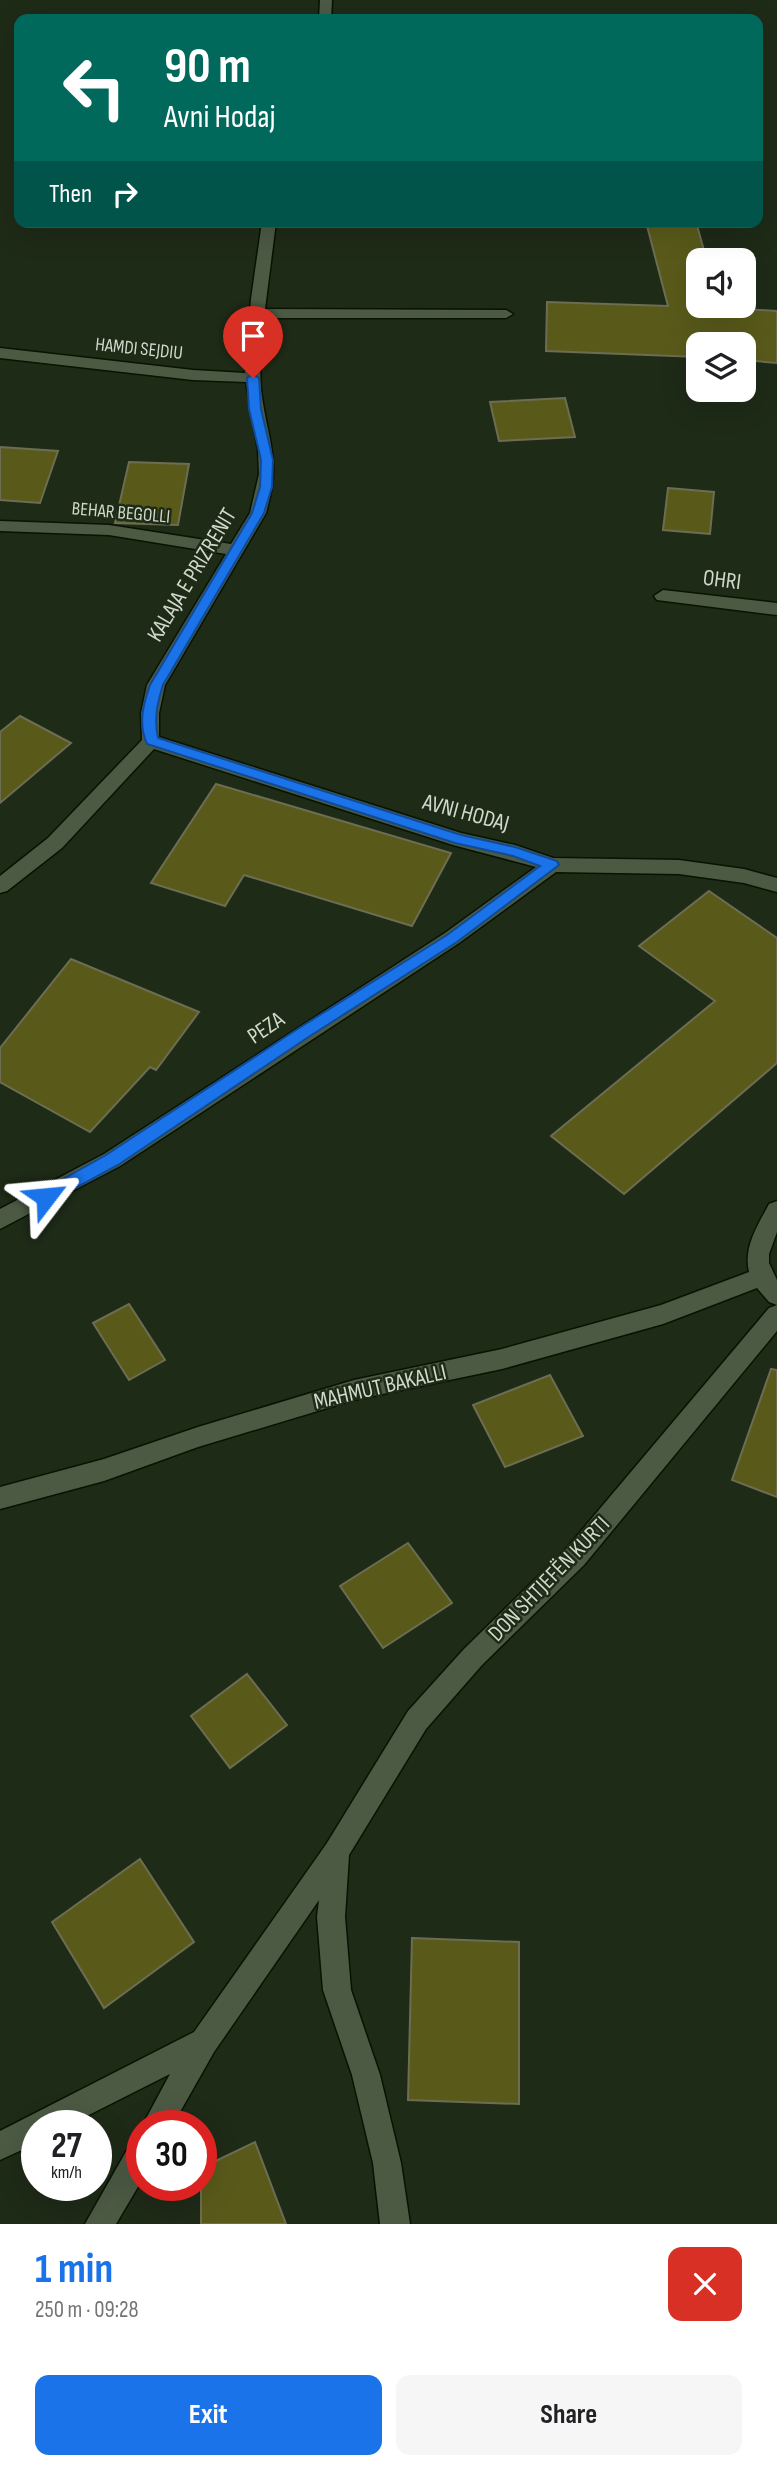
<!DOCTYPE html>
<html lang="en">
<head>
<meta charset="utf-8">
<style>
  body { margin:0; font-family:"Sofia Sans Condensed",sans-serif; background:#f6f6f6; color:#202124; height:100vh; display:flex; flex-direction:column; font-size:26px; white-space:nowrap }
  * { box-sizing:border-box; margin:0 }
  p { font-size:23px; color:#757577 }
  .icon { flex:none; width:38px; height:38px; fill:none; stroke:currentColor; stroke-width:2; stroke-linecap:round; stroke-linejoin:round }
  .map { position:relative; height:2224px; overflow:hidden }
  .panel { display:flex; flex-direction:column; background:#fff; flex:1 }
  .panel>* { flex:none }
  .guide { position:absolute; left:14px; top:14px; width:749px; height:214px; border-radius:14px; box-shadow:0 7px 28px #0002; background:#00695c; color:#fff; overflow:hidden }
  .controls { position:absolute; left:686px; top:248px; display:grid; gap:14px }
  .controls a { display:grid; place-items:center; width:70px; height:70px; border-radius:14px; background:#fff; box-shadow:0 7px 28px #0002; font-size:35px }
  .speed { position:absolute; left:21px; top:2110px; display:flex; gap:14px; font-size:35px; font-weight:700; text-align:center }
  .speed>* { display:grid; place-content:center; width:91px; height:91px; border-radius:50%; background:#fff; box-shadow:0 7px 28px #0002; line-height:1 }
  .speed small { font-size:18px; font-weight:400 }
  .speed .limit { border:10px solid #d22; background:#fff; color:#111 }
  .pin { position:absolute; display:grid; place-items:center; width:60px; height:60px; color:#fff; margin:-72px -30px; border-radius:50% 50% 50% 0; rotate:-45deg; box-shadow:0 0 7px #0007 }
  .pin .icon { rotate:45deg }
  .me { position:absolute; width:77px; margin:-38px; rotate:61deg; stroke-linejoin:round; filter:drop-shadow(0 0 5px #0008) }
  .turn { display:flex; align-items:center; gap:24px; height:147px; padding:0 35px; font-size:32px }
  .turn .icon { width:91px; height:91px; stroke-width:2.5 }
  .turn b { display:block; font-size:49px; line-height:60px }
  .then { display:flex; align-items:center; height:66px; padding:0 35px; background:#0003; gap:14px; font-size:26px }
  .round { display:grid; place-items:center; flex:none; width:74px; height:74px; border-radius:14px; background:#f6f6f6 }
  .summary { display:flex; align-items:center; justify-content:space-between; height:119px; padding:0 35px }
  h1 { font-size:42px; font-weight:700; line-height:52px; color:#1a73e8 }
  .action { display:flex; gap:14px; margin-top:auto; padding:14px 35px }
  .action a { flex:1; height:80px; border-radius:14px; background:#1a73e8; color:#fff; font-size:28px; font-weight:700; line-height:80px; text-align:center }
  .action a+a { background:#f6f6f6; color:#202124 }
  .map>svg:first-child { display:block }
  .building { fill:#595a1a; stroke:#6c6d53; stroke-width:2 }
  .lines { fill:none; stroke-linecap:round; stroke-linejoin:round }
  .street-casing { stroke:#081302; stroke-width:3 }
  .street { fill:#4c5a44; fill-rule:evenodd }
  .route { fill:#1a73e8; stroke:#114b97; stroke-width:2 }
  .labels { text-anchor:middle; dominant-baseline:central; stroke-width:5; stroke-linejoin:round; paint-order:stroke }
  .far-street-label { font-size:19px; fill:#d1d9cc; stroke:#1e2b17 }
  .street-label { font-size:23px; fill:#d1d9cc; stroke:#1e2b17 }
</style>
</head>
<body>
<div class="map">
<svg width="777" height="2224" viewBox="0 0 777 2224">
  <rect width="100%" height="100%" fill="#1e2b17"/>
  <g class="building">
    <polygon points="646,222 696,222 707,261 698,261 698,306 777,311 777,363 744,360 744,345 698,345 698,357 546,351 547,302 668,306"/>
    <polygon points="565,398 575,437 499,441 490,402"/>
    <polygon points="0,447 58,451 40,503 0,500"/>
    <polygon points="129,462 189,464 178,525 115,523"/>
    <polygon points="668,488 714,492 710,534 663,530"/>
    <polygon points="20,716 71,743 0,803 0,732"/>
    <polygon points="216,784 451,853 412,926 244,875 225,906 151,883"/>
    <polygon points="709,891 777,938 777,1063 624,1194 551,1136 715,1001 639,946"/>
    <polygon points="71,959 199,1012 156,1070 150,1067 90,1132 0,1082 0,1048"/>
    <polygon points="129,1304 165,1360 129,1380 93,1323"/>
    <polygon points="771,1369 777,1370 777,1497 732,1480"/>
    <polygon points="550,1375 583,1436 505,1467 473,1405"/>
    <polygon points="408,1543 452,1603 383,1648 340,1586"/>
    <polygon points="247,1674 287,1725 230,1768 191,1716"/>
    <polygon points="140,1859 194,1942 104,2008 52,1922"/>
    <polygon points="412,1938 519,1942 519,2104 408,2100"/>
    <polygon points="255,2142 286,2224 201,2224 201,2168"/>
  </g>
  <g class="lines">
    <defs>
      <g id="street">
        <polygon points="320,0 332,0 331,19 319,19"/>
        <path d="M262,222H276L265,309L506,310L513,314L506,318H264C262,341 259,365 261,389C267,441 282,457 266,513L165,685L159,713V737L461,833L515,845L553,858L679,860L744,869L777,878V892L744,883L679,874L556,872L459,943L120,1166L0,1229V1209L104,1154L445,933L536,867L453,845L154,749L62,848L7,891L0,893V876L48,838L142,740L141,713L147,685L226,554L109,535L0,531V521L109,525L231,544L250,513L259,474L258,450L246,382L193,380L0,358V348L193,370L245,373L251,299Z"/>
        <polygon points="663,590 777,603 777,615 657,600 654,596"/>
        <path d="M777,1201V1232L769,1254V1263L777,1280V1305L769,1302L757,1288L663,1324L502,1369L354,1400L198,1447L104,1481L0,1509V1487L104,1459L198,1427L354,1380L502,1349L661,1305L749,1272C743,1247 758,1225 769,1204Z"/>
        <polygon points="777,1305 777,1331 584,1565 482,1665 426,1729 349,1855 345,1917 351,1990 380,2075 401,2163 410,2224 380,2224 373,2163 352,2075 323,1990 317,1917 319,1900 214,2052 172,2126 142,2126 170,2074 67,2126 37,2126 37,2143 0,2160 0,2131 194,2032 327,1843 408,1711 464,1649 566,1549 769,1308"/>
        <polygon points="142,2137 142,2180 116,2224 85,2224 132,2141"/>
      </g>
    </defs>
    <use href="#street" class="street-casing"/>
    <use href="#street" class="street"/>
  </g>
  <path class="route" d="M253,374L259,378L261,409L273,460L272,487L264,513L163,685C157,704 154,719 158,738L461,835L515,847L557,861L559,865L457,942L307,1038L118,1165L46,1204L40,1202L38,1197L40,1192L106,1155L296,1030L447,935L540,866L513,856L455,843L147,744C138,724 143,705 150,685L252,513L260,487L261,460L249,409L247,378Z"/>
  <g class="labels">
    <g class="far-street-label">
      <text transform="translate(139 349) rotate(6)">HAMDI SEJDIU</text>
      <text transform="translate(121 513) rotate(5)">BEHAR BEGOLLI</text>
    </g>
    <g class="street-label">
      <text transform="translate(192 575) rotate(-59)">KALAJA E PRIZRENIT</text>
      <text transform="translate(722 580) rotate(7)">OHRI</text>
      <text transform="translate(466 813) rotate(15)">AVNI HODAJ</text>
      <text transform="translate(266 1028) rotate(-34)">PEZA</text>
      <text transform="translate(380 1387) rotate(-13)">MAHMUT BAKALLI</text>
      <text transform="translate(549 1579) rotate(-46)">DON SHTJEFËN KURTI</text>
    </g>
  </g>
</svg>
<div class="controls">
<a><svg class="icon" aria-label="sound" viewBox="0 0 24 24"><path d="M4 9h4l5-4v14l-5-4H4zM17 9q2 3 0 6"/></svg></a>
<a><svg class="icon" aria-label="layers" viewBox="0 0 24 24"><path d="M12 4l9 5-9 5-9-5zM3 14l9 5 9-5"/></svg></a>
</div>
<div class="speed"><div>27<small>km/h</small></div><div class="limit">30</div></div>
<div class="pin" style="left:253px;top:378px;background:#d93025"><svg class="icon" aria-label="arrive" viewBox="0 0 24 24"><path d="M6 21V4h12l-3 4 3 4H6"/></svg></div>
<svg class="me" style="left:46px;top:1197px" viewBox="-20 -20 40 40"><path d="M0-17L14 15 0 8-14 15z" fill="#1a73e8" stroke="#fff" stroke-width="4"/></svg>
<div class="guide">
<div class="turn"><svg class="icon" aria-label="left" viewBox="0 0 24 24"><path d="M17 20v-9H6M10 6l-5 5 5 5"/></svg><div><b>90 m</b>Avni Hodaj</div></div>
<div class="then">Then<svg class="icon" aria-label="right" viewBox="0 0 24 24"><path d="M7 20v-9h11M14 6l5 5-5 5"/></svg></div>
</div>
</div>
<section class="panel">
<div class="summary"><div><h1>1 min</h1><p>250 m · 09:28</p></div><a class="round" style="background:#d93025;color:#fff"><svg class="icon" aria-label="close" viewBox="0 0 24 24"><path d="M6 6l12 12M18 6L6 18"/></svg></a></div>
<div class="action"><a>Exit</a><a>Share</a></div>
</section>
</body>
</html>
